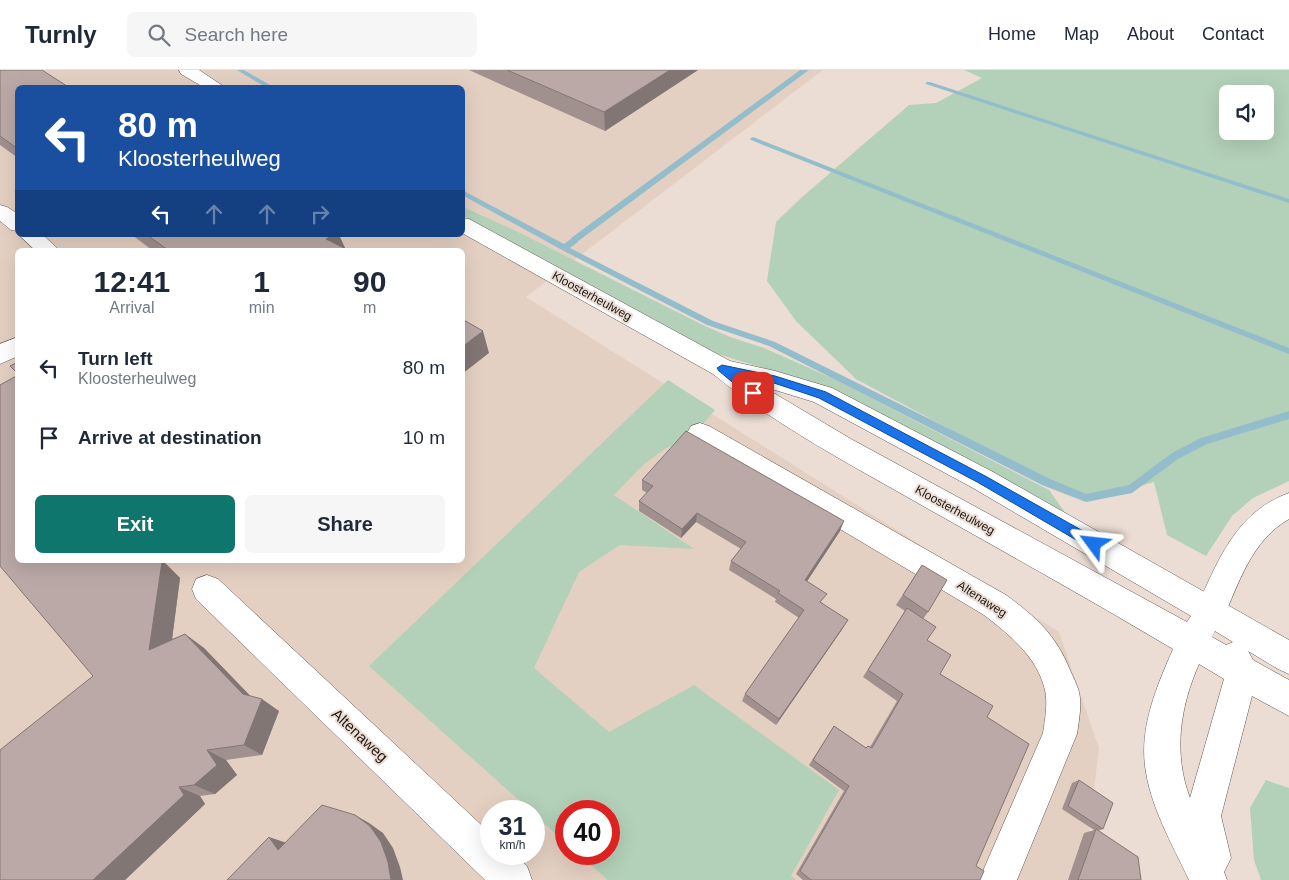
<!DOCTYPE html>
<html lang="en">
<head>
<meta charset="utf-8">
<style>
  body { margin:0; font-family:Arial,sans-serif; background:#f6f6f7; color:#1f2937; height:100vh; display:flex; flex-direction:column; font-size:19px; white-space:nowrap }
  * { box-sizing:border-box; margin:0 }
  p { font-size:16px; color:#747a83 }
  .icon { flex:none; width:28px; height:28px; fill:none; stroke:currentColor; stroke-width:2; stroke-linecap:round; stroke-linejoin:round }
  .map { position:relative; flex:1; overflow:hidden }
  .panel { position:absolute; left:15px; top:178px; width:450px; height:315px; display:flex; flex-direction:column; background:#fff; border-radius:8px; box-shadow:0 5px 20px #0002 }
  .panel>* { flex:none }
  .top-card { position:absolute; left:15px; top:15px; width:450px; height:152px; border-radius:8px; box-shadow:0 5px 20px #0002; background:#1a4fa0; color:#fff; overflow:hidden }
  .tools { position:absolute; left:1219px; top:15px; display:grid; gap:10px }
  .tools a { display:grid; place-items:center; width:55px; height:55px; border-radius:8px; background:#fff; box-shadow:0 5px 20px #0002; font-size:25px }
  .speed { position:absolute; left:480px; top:730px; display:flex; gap:10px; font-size:25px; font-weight:700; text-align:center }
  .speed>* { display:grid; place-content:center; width:65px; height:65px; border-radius:50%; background:#fff; box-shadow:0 5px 20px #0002; line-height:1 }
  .speed small { font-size:12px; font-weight:400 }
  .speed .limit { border:8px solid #d22; background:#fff; color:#111 }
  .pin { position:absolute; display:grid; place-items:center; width:42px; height:42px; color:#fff; margin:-21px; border-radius:10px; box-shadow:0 2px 8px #0006 }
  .me { position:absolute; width:55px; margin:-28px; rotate:300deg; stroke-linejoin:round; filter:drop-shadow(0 0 4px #0008) }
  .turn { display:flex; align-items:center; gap:18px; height:105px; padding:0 20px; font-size:22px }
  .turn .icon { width:65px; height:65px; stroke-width:2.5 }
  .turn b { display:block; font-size:35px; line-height:42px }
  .lanes { display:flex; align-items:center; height:48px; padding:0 20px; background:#0003; justify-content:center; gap:25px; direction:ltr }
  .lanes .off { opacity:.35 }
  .eta { display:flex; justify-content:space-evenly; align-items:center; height:85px; text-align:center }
  .eta b { font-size:30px; font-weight:600; line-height:35px }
  .button { display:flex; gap:10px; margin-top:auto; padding:10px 20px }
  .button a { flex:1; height:58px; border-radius:8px; background:#0f766e; color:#fff; font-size:20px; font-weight:600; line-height:58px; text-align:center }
  .button a+a { background:#f6f6f7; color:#1f2937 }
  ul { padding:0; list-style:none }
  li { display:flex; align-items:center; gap:15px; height:70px; padding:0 20px }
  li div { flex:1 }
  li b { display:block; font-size:19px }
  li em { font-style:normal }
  header { display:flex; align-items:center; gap:30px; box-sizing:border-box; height:70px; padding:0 25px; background:#fff; border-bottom:1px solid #e0e1e3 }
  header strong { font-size:24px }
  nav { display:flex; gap:28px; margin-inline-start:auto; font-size:18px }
  .search { width:350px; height:45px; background:#f6f6f7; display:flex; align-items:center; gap:12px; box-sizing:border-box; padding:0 18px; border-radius:8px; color:#747a83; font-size:19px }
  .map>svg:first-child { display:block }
  .built { fill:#e4d0c2; fill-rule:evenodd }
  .green { fill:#b3d0b8; fill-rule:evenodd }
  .water { fill:#94bdcc }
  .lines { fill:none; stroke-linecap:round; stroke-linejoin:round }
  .stream { fill:#94bdcc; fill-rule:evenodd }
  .street-casing { stroke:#645951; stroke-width:1 }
  .secondary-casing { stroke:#645951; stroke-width:1 }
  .highway-casing { stroke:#645951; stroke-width:1 }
  .street { fill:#fff; fill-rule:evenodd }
  .secondary { fill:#fff; fill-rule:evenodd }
  .highway { fill:#fff; fill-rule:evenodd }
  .wall { fill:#a0918f }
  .shaded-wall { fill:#827674 }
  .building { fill:#baa9a6; stroke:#827674 }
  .route { fill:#1a73e8; stroke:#114b97 }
  .labels { text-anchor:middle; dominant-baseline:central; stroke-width:4; stroke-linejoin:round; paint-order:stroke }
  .street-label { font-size:12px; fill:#1c1814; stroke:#ebddd4 }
  .near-street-label { font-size:15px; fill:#1c1814; stroke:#ebddd4 }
</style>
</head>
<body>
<header>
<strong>Turnly</strong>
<div class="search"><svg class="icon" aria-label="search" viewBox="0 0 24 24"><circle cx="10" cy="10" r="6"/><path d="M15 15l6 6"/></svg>Search here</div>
<nav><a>Home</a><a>Map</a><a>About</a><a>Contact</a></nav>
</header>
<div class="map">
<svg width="1289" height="810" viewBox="0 0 1289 810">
  <rect width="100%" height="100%" fill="#ebddd4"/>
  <path class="built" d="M0,0H823L526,227L1059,562L1099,678L1083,810H0ZM18,18H462V165H18ZM18,180H462V490H18ZM491,741H534V784H491ZM566,741H609V784H566Z"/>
  <g class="green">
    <path d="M964,0H1289V411L1253,428L1232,446L1206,486L1167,465L1154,412L1086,432L856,309L796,251L767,211L776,152L801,128L909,35L936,33L982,8ZM1228,24H1265V61H1228Z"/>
    <polygon points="463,137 514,160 703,255 730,267 764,278 834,309 1049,420 1069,448 834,320 708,281 463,146"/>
    <polygon points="668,310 715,340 691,368 666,378 644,394 614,425 694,479 620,475 579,502 534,598 609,662 694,615 839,720 791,806 796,810 608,810 578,784 609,784 609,741 566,741 566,773 534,744 534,741 531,741 369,596"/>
    <polygon points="1266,710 1289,718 1289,810 1261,810 1254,790 1250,738"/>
  </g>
  <polygon class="water" points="800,0 809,0 577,172 571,168"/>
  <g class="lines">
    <g class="stream">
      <polygon points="237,0 244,0 275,18 267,18"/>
      <polygon points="926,12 930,12 1289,129 1289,133 926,14"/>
      <polygon points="753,67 1289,278 1289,284 751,70 750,69"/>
      <polygon points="462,120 564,174 572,168 578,168 578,172 570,178 713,251 775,272 1050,409 1086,424 1129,415 1172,383 1201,368 1289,341 1289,349 1207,374 1178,389 1132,423 1086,432 1042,415 769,276 707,255 562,180 462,125"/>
    </g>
    <defs>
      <g id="street">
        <polygon points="0,135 7,137 18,144 18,161 11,160 0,151"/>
        <polygon points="19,165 43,165 59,180 35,180"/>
        <polygon points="18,267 18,286 0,294 0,274"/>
        <path d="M700,353L709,356L1006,525C1036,547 1056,565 1070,600C1073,607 1077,614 1079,622C1082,635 1079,650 1077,664L1017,810H979L1043,663C1045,649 1048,634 1045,620C1037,587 1010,565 984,545L691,370L687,363L691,356Z"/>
        <polygon points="207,505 218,509 491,764 491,784 513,784 527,796 532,810 485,810 196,529 192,519 196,509"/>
      </g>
      <g id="secondary">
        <polygon points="179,0 199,0 226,18 205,18 181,4"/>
        <path d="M462,148L469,149L730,291L775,301L832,318L993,402L1289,570V604L1278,599L1248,581L1253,590L1289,610V646L1252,626L1221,746L1231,788L1224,802L1227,810H1189C1172,774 1150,736 1145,696C1140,655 1157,616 1173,579C1086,527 997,478 909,428C842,390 773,353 713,304L462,163ZM762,316L814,332L973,418L1191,546L1187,552L851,369ZM1215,561L1233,572L1226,575L1212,567ZM1199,594L1224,609L1190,728C1173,683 1180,637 1199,594Z"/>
      </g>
      <path id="highway" d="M1289,423V449C1251,471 1239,513 1222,551L1211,555L1200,551L1195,541C1217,493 1235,442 1289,423Z"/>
    </defs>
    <use href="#street" class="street-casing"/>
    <use href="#secondary" class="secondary-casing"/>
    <use href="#highway" class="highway-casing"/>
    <use href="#street" class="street"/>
    <use href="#secondary" class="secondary"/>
    <use href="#highway" class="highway"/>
  </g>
  <g class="wall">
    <polygon points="0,0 18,18 18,88 0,75"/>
    <polygon points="469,0 698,0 605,61"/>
    <polygon points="132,165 339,165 345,179 348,180 152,180"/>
    <polygon points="642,410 840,461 807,511 822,533 843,558 776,655 742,631 745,624 799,548 775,532 776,529 729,500 731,491 741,479 696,452 681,468 639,441 639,431 647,423 642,420"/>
    <polygon points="18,490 162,490 180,508 172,569 185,564 204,578 250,626 279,641 262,685 226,690 237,705 215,724 200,726 205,734 125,810 93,606"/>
    <polygon points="922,495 928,542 923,549 927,570 940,604 987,647 976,796 980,810 803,810 796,804 844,721 809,695 834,656 866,678 870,677 897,631 863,607 905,541 896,535"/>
    <polygon points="1079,710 1103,759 1098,761 1141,810 1068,810 1084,763 1094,760 1062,739 1072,713"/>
  </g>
  <g class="shaded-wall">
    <polygon points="670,0 698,0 605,61 604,42"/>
    <polygon points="333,165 339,165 346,180 326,169"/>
    <polygon points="483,261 489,283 462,304 462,277"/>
    <polygon points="697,443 696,452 681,468 682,459"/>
    <polygon points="844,451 840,461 802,519 805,510"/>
    <polygon points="160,490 162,490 180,508 169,593 149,580"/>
    <polygon points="848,550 843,558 776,655 779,649"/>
    <polygon points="185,564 204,578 260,636 262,629 279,641 262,685 244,675 243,624"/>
    <polygon points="207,680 226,690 237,705 215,724 194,715"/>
    <polygon points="179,717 200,726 205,734 125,810 93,810"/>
    <polygon points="355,745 369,753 383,763 393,778 400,797 403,810 391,810"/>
    <polygon points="269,767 287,773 278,780"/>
  </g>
  <g class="building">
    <polygon points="0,0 42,0 70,18 18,18 18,79 0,66"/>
    <polygon points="507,0 670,0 604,42"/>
    <polygon points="147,165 333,165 326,169 348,180 168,180"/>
    <polygon points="462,249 483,261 462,277"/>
    <polygon points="18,292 18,304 10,296"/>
    <polygon points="18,305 18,490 160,490 162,492 149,580 185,564 243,624 262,629 244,675 207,680 217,695 194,715 179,717 184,725 93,810 0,810 0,680 93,606 0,496 0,315"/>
    <polygon points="686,361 844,451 805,510 827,524 820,532 848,550 779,649 745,624 804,540 778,523 780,521 731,491 746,472 697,443 682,459 639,431 653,416 642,410"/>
    <polygon points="922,495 947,510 928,542 903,525"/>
    <polygon points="907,538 936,557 927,570 951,585 940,604 993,636 987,647 1029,674 976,796 984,801 980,810 811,810 800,801 849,716 813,690 834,656 866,678 868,676 872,678 903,624 868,600"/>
    <polygon points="1079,710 1113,733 1103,759 1068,736"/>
    <polygon points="322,735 355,745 370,756 381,772 388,792 391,810 227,810 269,767 278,780"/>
    <polygon points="1096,759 1138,787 1141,810 1078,810"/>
  </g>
  <polygon class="route" points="722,295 775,306 826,322 987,407 1099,470 1100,474 1099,478 1094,479 1090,478 979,413 819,328 774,313 738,305 758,323 753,327 749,326 719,301 717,298"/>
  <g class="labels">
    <g class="street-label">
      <text transform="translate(592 226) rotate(29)">Kloosterheulweg</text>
      <text transform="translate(955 440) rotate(29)">Kloosterheulweg</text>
      <text transform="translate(982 529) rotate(33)">Altenaweg</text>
    </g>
    <g class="near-street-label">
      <text transform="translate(360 665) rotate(43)">Altenaweg</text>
    </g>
  </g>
</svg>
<div class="tools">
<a><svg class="icon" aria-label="sound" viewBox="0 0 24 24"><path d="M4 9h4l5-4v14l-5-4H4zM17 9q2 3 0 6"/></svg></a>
</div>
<div class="speed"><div>31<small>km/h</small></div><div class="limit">40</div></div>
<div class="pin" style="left:753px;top:323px;background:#d93025"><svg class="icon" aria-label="arrive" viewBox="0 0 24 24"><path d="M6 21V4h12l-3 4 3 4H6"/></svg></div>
<svg class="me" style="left:1094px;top:474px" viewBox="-20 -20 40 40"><path d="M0-17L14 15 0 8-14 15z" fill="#1a73e8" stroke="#fff" stroke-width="4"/></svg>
<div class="top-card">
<div class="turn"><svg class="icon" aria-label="left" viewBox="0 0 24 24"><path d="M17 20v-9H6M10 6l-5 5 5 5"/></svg><div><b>80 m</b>Kloosterheulweg</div></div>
<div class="lanes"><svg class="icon" aria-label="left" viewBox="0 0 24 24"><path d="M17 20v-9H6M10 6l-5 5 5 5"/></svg><svg class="icon off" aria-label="ahead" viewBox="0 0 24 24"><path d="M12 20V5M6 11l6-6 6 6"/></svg><svg class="icon off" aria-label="ahead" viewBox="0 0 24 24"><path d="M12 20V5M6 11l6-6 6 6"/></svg><svg class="icon off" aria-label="right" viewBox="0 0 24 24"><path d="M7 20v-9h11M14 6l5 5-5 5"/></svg></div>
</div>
<section class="panel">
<div class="eta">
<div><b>12:41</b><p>Arrival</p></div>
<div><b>1</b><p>min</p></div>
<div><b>90</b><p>m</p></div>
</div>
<ul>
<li><svg class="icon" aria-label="left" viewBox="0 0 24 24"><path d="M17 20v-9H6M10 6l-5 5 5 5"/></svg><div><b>Turn left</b><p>Kloosterheulweg</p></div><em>80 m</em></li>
<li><svg class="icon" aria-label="arrive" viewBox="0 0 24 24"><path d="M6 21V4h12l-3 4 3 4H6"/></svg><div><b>Arrive at destination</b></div><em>10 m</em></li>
</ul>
<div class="button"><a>Exit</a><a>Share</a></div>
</section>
</div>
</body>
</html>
